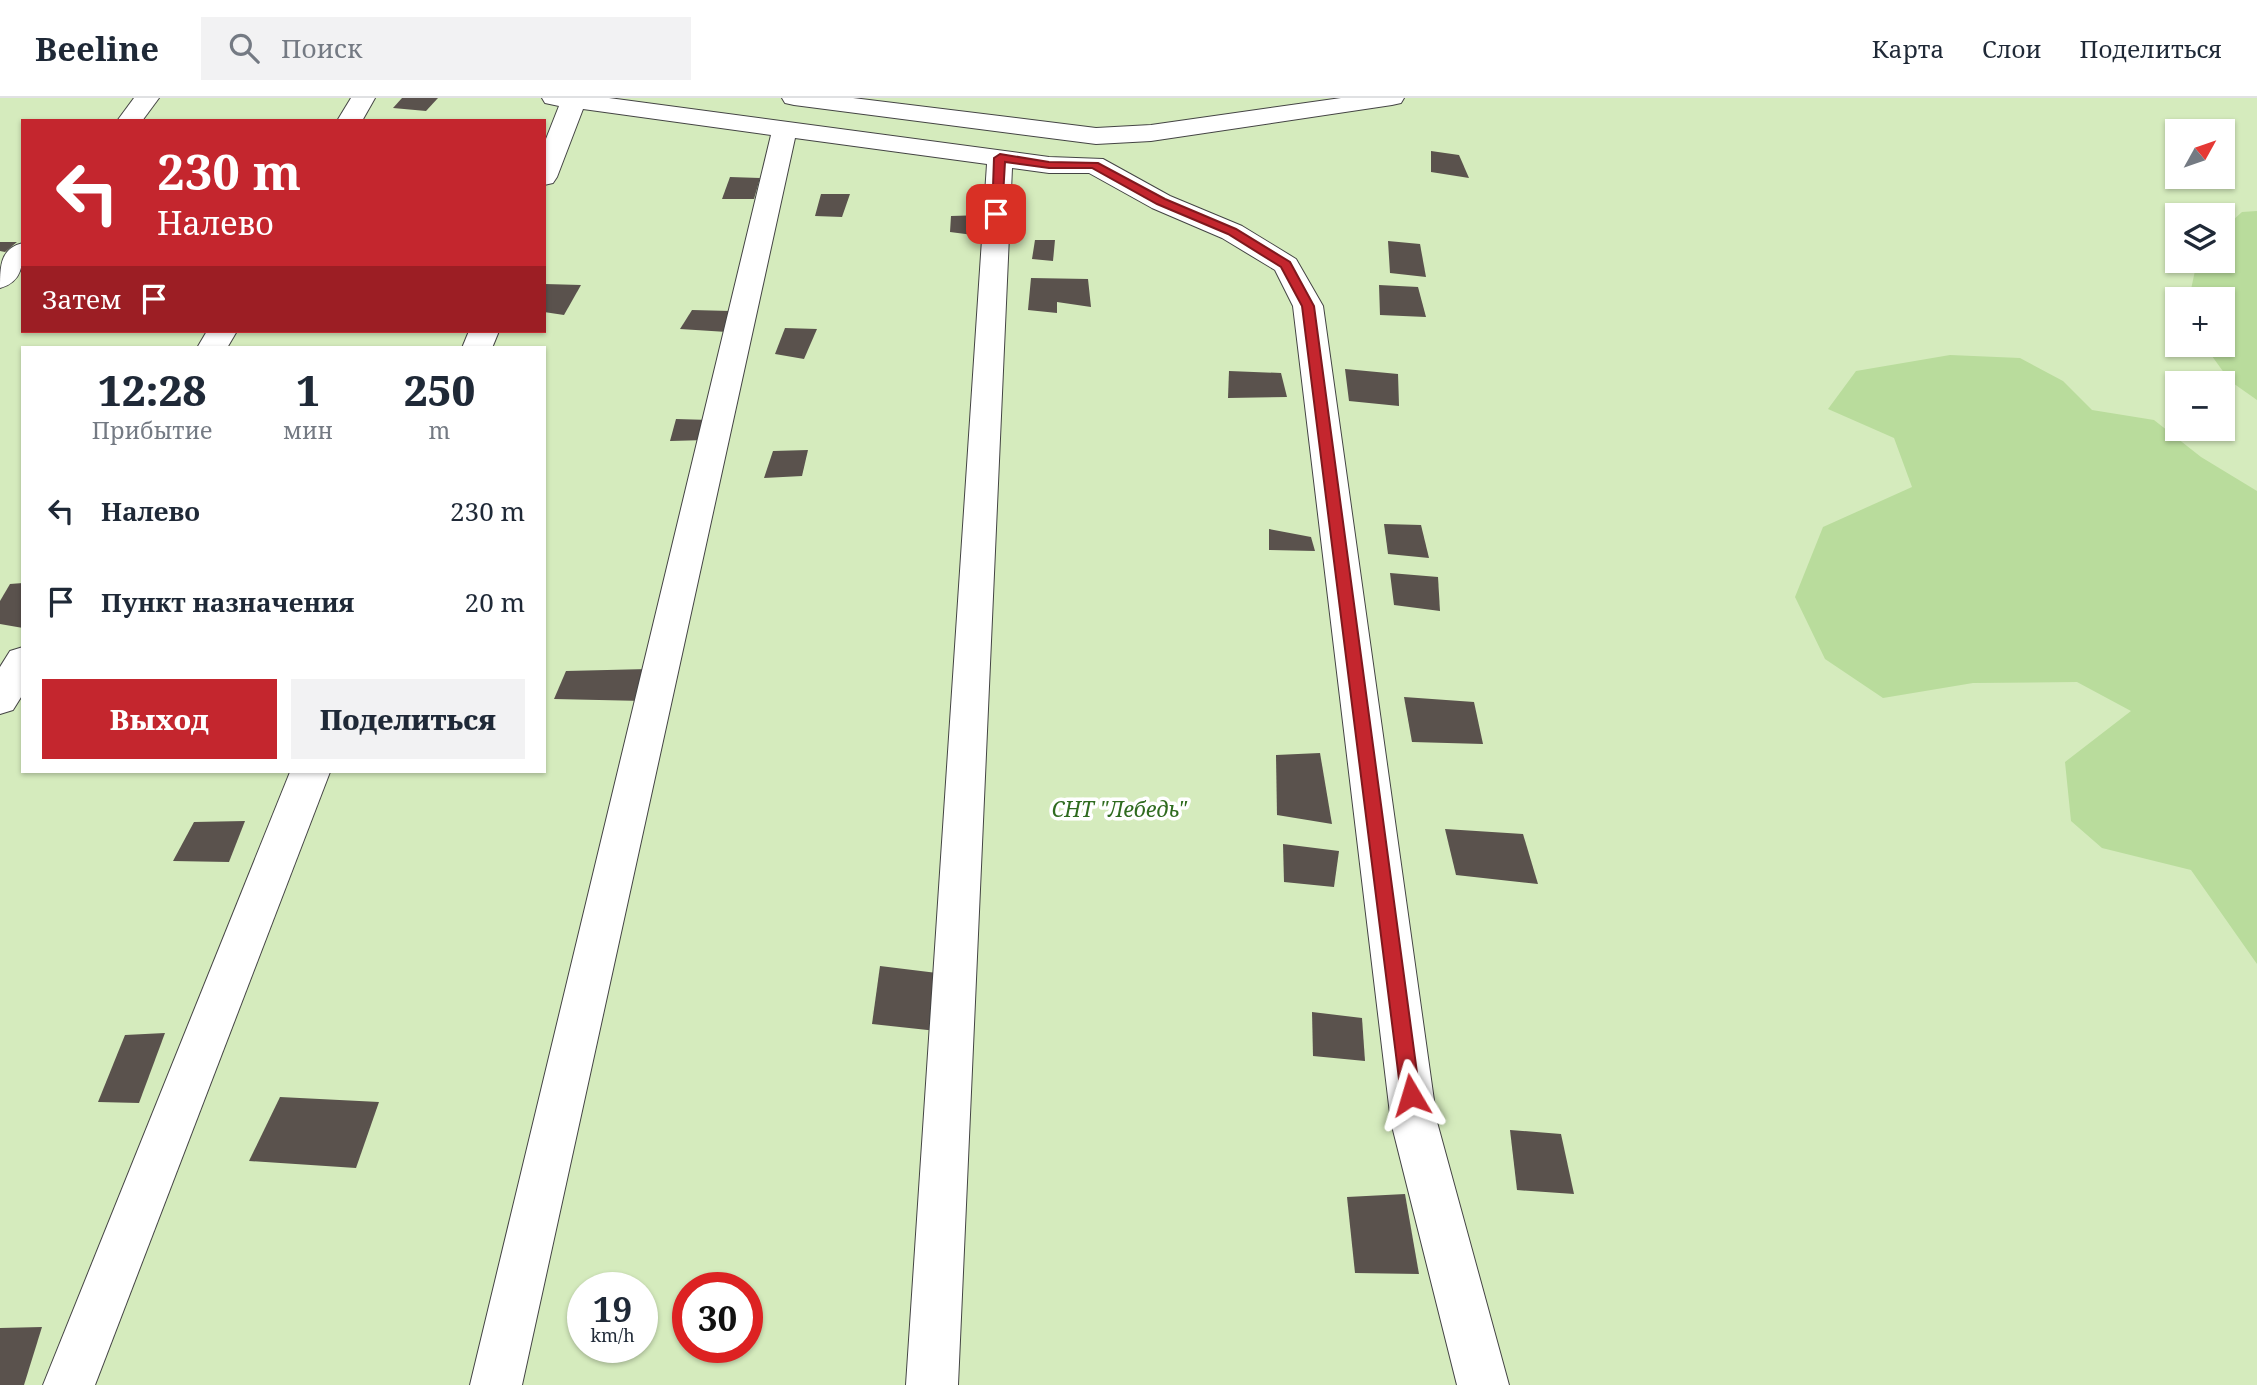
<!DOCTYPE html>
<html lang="ru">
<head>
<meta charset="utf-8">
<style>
  body { margin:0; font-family:"Noto Serif",serif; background:#f2f2f3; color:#1f2937; height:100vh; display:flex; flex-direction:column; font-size:26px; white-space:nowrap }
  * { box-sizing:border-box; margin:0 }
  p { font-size:23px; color:#747a83 }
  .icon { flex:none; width:38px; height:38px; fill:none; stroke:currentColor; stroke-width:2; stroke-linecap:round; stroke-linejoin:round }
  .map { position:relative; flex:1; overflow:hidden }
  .details { position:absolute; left:21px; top:248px; width:525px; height:427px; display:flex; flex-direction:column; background:#fff; border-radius:0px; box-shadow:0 2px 5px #0004 }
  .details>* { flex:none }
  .banner { position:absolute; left:21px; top:21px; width:525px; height:214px; border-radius:0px; box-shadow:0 2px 5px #0004; background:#c4262e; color:#fff; overflow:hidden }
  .needle { width:46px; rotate:50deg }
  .buttons { position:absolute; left:2165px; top:21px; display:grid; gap:14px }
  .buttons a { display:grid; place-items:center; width:70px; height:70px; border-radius:0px; background:#fff; box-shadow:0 2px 5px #0004; font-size:35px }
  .speed { position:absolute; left:567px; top:1174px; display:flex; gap:14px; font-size:35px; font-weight:700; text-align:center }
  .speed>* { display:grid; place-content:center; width:91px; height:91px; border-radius:50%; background:#fff; box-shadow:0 2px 5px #0004; line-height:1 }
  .speed small { font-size:18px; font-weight:400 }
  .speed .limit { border:10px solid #d22; background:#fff; color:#111 }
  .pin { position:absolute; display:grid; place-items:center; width:60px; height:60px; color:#fff; margin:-30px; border-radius:14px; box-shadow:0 4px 10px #0006 }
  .me { position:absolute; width:77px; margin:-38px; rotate:353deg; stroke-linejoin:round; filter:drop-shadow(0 0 5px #0008) }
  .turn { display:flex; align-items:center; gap:24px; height:147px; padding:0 21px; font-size:32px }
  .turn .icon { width:91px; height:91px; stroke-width:2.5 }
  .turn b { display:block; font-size:49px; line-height:60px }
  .then { display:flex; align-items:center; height:66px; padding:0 21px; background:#0003; gap:14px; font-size:26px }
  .eta { display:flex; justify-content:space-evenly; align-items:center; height:119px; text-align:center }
  .eta b { font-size:42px; font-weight:800; line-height:49px }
  .button { display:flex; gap:14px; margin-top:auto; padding:14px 21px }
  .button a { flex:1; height:80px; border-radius:0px; background:#c4262e; color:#fff; font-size:28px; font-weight:800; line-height:80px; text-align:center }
  .button a+a { background:#f2f2f3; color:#1f2937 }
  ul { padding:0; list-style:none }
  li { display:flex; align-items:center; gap:21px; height:91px; padding:0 21px }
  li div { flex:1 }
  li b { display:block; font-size:26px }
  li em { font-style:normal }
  header { display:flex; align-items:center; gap:42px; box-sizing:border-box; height:98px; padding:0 35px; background:#fff; border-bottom:2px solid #e0e1e3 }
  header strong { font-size:33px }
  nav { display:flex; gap:38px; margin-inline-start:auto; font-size:24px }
  .search { width:490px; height:63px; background:#f2f2f3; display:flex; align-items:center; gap:18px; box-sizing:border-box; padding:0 24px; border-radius:0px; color:#747a83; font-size:26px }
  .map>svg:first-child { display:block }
  .green { fill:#d5ebbd; fill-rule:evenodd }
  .forest { fill:#b9dc9c }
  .building { fill:#5a524d }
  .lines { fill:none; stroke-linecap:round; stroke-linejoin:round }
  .minor-casing { stroke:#444; stroke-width:2 }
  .minor { fill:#fff; fill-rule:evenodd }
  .route { fill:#c4262e; stroke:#7f191e; stroke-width:2 }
  .labels { text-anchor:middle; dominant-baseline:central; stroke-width:7; stroke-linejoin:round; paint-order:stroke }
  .park-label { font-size:21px; font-style:italic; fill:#2f6b1f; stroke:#fff }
</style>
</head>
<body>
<header>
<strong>Beeline</strong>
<div class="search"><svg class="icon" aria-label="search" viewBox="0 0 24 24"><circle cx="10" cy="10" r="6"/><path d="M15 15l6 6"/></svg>Поиск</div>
<nav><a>Карта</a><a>Слои</a><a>Поделиться</a></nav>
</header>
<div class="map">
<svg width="2257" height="1287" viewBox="0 0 2257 1287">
  <rect width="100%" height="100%" fill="#fffdf5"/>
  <path class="green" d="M0,0H2257V1287H0ZM23,23H544V233H23ZM2177,33H2222V79H2177ZM2177,117H2222V163H2177ZM2177,201H2222V247H2177ZM23,250H544V674H23ZM2177,285H2222V331H2177ZM583,1190H642V1250H583ZM688,1190H747V1250H688Z"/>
  <g class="forest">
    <polygon points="2257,113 2257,302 2230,283 2204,247 2222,247 2222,201 2189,201 2197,163 2222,163 2223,131 2242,114"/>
    <polygon points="1950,257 2020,260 2063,283 2092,312 2154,322 2201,359 2257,393 2257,866 2191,772 2102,750 2071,723 2065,664 2131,613 2077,584 1973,585 1883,600 1825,561 1795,499 1823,429 1912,389 1894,340 1828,311 1856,273"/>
  </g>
  <g class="building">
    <polygon points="402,0 438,0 426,13 393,10"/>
    <polygon points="1431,53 1459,57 1469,80 1431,74"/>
    <polygon points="730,79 760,80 754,101 722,101"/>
    <polygon points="821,96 850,96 842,119 815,118"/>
    <polygon points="984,117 981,138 950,134 951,118"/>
    <polygon points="1035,142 1055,142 1053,163 1032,161"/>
    <polygon points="1388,143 1420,146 1426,179 1390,175"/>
    <polygon points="0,144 17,144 5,154 0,153"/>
    <polygon points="1031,180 1088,181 1091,209 1057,204 1057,215 1028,212"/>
    <polygon points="545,186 581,187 564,217 544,214"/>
    <polygon points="1379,187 1418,189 1426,219 1380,217"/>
    <polygon points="692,212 731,213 727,234 680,231"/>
    <polygon points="785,230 817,231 804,261 775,256"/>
    <polygon points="1345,271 1398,276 1399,308 1349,303"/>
    <polygon points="1229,273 1281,275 1287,299 1228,300"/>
    <polygon points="676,321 710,322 706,342 670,343"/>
    <polygon points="808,352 802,378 764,380 773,353"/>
    <polygon points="1384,426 1421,427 1429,460 1388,456"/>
    <polygon points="1269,431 1311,439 1315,453 1269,452"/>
    <polygon points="1390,475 1438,479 1440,513 1394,507"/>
    <polygon points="23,485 23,530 0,526 0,503 10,486"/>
    <polygon points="648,571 644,603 554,601 566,573"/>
    <polygon points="1404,599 1474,604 1483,646 1412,644"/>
    <polygon points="1320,655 1332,726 1277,717 1276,657"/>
    <polygon points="245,723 229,764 173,763 194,724"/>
    <polygon points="1445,731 1523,736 1538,786 1456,777"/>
    <polygon points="1283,746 1339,753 1334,789 1284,784"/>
    <polygon points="880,868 937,875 937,933 872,926"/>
    <polygon points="1312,914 1362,920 1365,963 1313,958"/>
    <polygon points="165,935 139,1005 98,1004 125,937"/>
    <polygon points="280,999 379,1004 356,1070 249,1063"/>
    <polygon points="1510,1032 1561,1036 1574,1096 1517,1092"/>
    <polygon points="1405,1096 1419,1176 1355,1175 1347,1099"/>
    <polygon points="42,1229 24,1287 0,1287 0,1230"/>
  </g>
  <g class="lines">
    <defs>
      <g id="minor">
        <polygon points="134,0 159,0 142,23 117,23"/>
        <polygon points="351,0 375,0 362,23 337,23"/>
        <polygon points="542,0 609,0 1049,59 1103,61 1170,98 1242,128 1296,161 1323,208 1437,1024 1509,1287 1457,1287 1391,1024 1293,208 1275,172 1222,140 1152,110 1089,75 1049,75 1012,70 958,1287 906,1287 987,66 795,40 522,1287 470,1287 771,37 583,11 557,79 553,85 544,87 544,46 559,8 545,5"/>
        <polygon points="782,0 853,0 1096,30 1151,27 1341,0 1404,0 1401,5 1392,7 1151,43 1096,46 794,7 785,5"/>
        <path d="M23,145C23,165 23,184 0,190C0,169 0,150 23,145Z"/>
        <polygon points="207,233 237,233 227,250 197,250"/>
        <polygon points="469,233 499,233 492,250 462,250"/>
        <polygon points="23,549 23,596 13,612 0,616 0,569 10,553"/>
        <polygon points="290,674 330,674 95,1287 43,1287"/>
      </g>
    </defs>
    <use href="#minor" class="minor-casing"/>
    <use href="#minor" class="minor"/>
  </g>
  <polygon class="route" points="1000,56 1049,64 1098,65 1165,101 1236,131 1290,164 1314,208 1420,997 1417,1004 1411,1007 1404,1004 1401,997 1302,208 1281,169 1228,136 1157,106 1092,70 1049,70 1005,64 1002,116 992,118 994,60"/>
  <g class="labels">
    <g class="park-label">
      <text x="1119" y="711">СНТ "Лебедь"</text>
    </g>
  </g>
</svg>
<div class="buttons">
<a><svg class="needle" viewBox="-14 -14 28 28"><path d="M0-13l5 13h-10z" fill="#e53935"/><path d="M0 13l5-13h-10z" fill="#747a83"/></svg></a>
<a><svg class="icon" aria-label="layers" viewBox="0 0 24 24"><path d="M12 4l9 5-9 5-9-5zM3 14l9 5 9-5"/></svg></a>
<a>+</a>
<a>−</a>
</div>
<div class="speed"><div>19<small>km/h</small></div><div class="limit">30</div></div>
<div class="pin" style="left:996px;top:116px;background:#d93025"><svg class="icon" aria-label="arrive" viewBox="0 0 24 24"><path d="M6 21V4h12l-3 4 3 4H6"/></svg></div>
<svg class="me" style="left:1411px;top:997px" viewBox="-20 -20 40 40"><path d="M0-17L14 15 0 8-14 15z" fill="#c4262e" stroke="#fff" stroke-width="4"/></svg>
<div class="banner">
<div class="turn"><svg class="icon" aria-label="left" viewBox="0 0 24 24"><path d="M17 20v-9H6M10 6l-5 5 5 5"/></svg><div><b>230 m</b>Налево</div></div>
<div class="then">Затем<svg class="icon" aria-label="arrive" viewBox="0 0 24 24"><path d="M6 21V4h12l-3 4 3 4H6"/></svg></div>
</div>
<section class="details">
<div class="eta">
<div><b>12:28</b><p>Прибытие</p></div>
<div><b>1</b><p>мин</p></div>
<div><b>250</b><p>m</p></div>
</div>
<ul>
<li><svg class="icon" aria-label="left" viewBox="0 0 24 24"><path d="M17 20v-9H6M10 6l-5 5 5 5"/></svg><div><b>Налево</b></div><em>230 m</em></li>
<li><svg class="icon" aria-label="arrive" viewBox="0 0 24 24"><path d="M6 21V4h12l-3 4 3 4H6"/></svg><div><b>Пункт назначения</b></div><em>20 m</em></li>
</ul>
<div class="button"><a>Выход</a><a>Поделиться</a></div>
</section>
</div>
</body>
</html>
